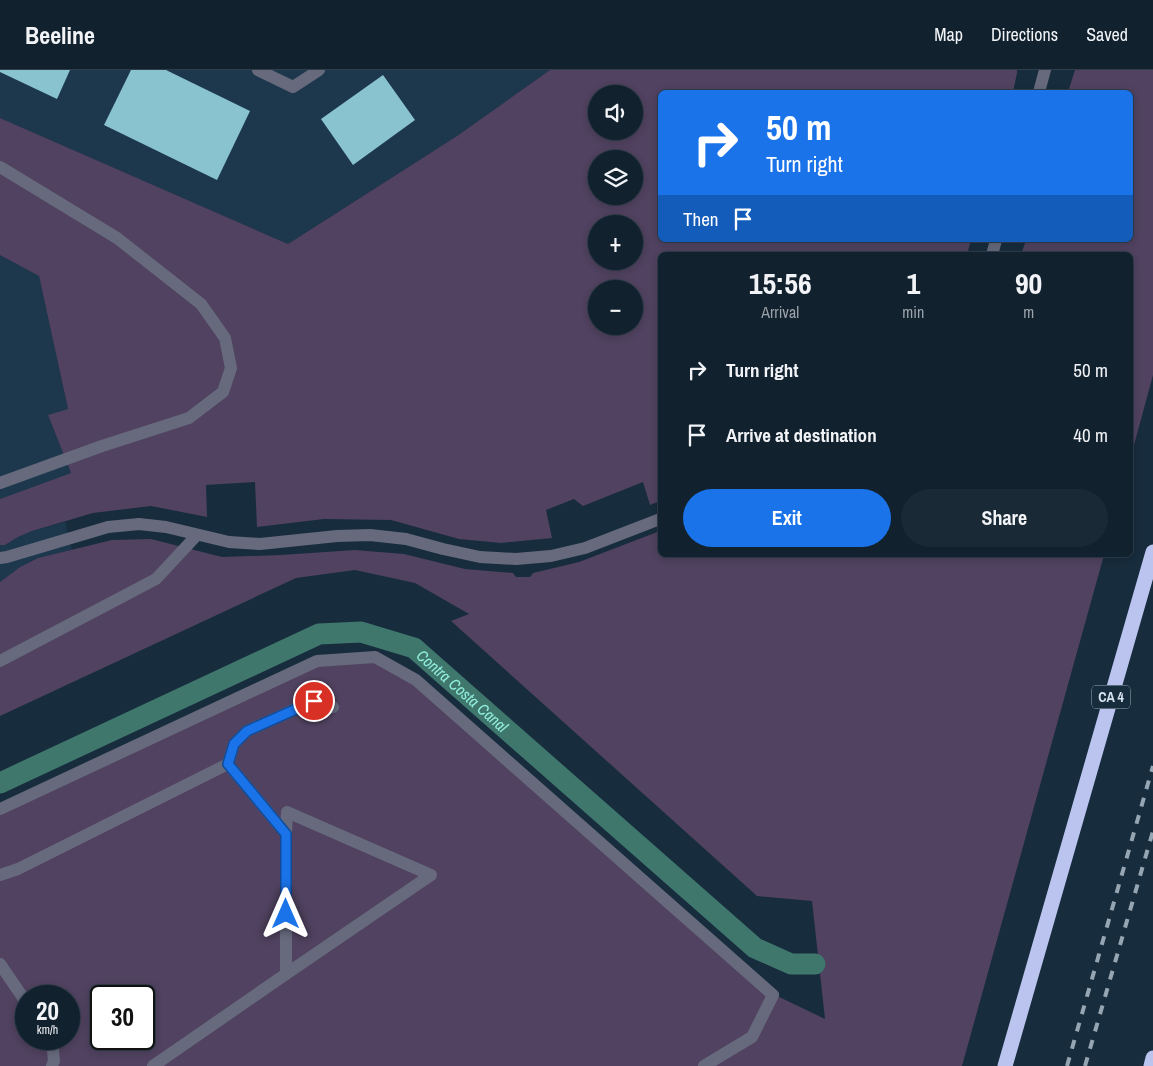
<!DOCTYPE html>
<html lang="en">
<head>
<meta charset="utf-8">
<style>
  body { margin:0; font-family:"Archivo Narrow",sans-serif; background:#1a2936; color:#f1f3f6; height:100vh; display:flex; flex-direction:column; font-size:19px; white-space:nowrap }
  * { box-sizing:border-box; margin:0 }
  p { font-size:16px; color:#9ca3aa }
  .icon { flex:none; width:28px; height:28px; fill:none; stroke:currentColor; stroke-width:2; stroke-linecap:round; stroke-linejoin:round }
  .map { position:relative; flex:1; overflow:hidden }
  .side { position:absolute; left:658px; top:182px; width:475px; height:305px; display:flex; flex-direction:column; background:#11212e; border-radius:8px; box-shadow:0 2px 8px #0003,0 0 0 1px #303e4a }
  .side>* { flex:none }
  .guide { position:absolute; left:658px; top:20px; width:475px; height:152px; border-radius:8px; box-shadow:0 2px 8px #0003,0 0 0 1px #303e4a; background:#1a73e8; color:#fff; overflow:hidden }
  .fabs { position:absolute; left:588px; top:15px; display:grid; gap:10px }
  .fabs a { display:grid; place-items:center; width:55px; height:55px; border-radius:50%; background:#11212e; box-shadow:0 2px 8px #0003,0 0 0 1px #303e4a; font-size:25px }
  .speed { position:absolute; left:15px; top:915px; display:flex; gap:10px; font-size:25px; font-weight:700; text-align:center }
  .speed>* { display:grid; place-content:center; width:65px; height:65px; border-radius:50%; background:#11212e; box-shadow:0 2px 8px #0003,0 0 0 1px #303e4a; line-height:1 }
  .speed small { font-size:12px; font-weight:400 }
  .speed .limit { border:2px solid #111; border-radius:8px; background:#fff; color:#111 }
  .pin { position:absolute; display:grid; place-items:center; width:42px; height:42px; color:#fff; margin:-21px; border:2px solid #fff; border-radius:50%; box-shadow:0 1px 5px #0007 }
  .me { position:absolute; width:55px; margin:-28px; rotate:0deg; stroke-linejoin:round; filter:drop-shadow(0 0 4px #0008) }
  .turn { display:flex; align-items:center; gap:18px; height:105px; padding:0 25px; font-size:22px }
  .turn .icon { width:65px; height:65px; stroke-width:2.5 }
  .turn b { display:block; font-size:35px; line-height:42px }
  .then { display:flex; align-items:center; height:48px; padding:0 25px; background:#0003; gap:10px; font-size:19px }
  .eta { display:flex; justify-content:space-evenly; align-items:center; height:85px; text-align:center }
  .eta b { font-size:30px; font-weight:700; line-height:35px }
  .cta { display:flex; gap:10px; margin-top:auto; padding:10px 25px }
  .cta a { flex:1; height:58px; border-radius:30px; background:#1a73e8; color:#fff; font-size:20px; font-weight:700; line-height:58px; text-align:center }
  .cta a+a { background:#1a2936; color:#f1f3f6 }
  ul { padding:0; list-style:none }
  li { display:flex; align-items:center; gap:15px; height:65px; padding:0 25px }
  li div { flex:1 }
  li b { display:block; font-size:19px }
  li em { font-style:normal }
  header { display:flex; align-items:center; gap:30px; box-sizing:border-box; height:70px; padding:0 25px; background:#11212e; border-bottom:1px solid #303e4a }
  header strong { font-size:24px }
  nav { display:flex; gap:28px; margin-inline-start:auto; font-size:18px }
  .map>svg:first-child { display:block }
  .built { fill:#1d384d }
  .green { fill:#504260; fill-rule:evenodd }
  .lines { fill:none; stroke-linecap:round; stroke-linejoin:round }
  .canal { stroke:#3f776d; stroke-width:21 }
  .building { fill:#8ac3d0 }
  .minor { stroke:#666a7c; stroke-width:12 }
  .highway { stroke:#bac4ef; stroke-width:15 }
  .rail { stroke:#95a5b2; stroke-width:4; stroke-dasharray:9 9; stroke-linecap:butt }
  .route-casing { stroke:#114b97; stroke-width:12 }
  .route { stroke:#1a73e8; stroke-width:9 }
  .labels { text-anchor:middle; dominant-baseline:central; stroke-width:5; stroke-linejoin:round; paint-order:stroke }
  .shield { fill:#172c3d; stroke:#9dadba; stroke-width:1 }
  .shield-label { font-size:14px; font-weight:bold; fill:#d7e4ef }
  .water-label { font-size:16px; font-style:italic; fill:#91eddc; stroke:#172c3d }
</style>
</head>
<body>
<header>
<strong>Beeline</strong>
<nav><a>Map</a><a>Directions</a><a>Saved</a></nav>
</header>
<div class="map">
<svg width="1153" height="996" viewBox="0 0 1153 996">
  <rect width="100%" height="100%" fill="#172c3d"/>
  <g class="built">
    <polygon points="0,0 550,0 457,66 288,174 0,48"/>
    <polygon points="0,185 39,206 68,340 48,345 71,403 0,429"/>
    <polygon points="65,452 72,480 38,488 20,497 0,512 0,475 5,475 18,467 32,461"/>
  </g>
  <g class="green">
    <path d="M550,0H1017V3L1013,22H660V170H971L967,185H660V431L650,435L643,412L583,436L574,429L546,440L552,468L501,473L459,469L391,450L324,449L257,457L255,412L206,415L207,447L151,436L93,443L32,461L18,467L5,475H0V429L71,403L48,345L68,339L39,206L0,185V48L288,174L457,66ZM596,24H634V61H596ZM596,89H634V126H596ZM596,154H634V191H596ZM596,219H634V256H596Z"/>
    <polygon points="1075,0 1153,0 1153,305 1130,390 1130,185 1021,185 1026,170 1130,170 1130,22 1068,22"/>
    <path d="M660,461V485H1104L962,996H0V745L317,591L374,587L416,610L773,924L825,949L812,831L757,826L451,551L469,544L415,513L355,500L296,508L0,646V512L20,497L38,488L112,470L151,469L222,487L281,485L355,480L404,484L465,499L513,503L516,507H530L533,503L579,492ZM26,926H69V969H26ZM101,926H144V969H101Z"/>
  </g>
  <g class="lines">
    <path class="canal" id="s1" d="M0,713L319,564L361,562L414,578L755,878L791,894H815"/>
  </g>
  <g class="building">
    <polygon points="0,0 70,0 57,29 0,2"/>
    <polygon points="131,0 166,0 250,41 217,110 104,55"/>
    <polygon points="383,5 415,50 353,95 321,49"/>
  </g>
  <g class="lines">
    <g class="minor">
      <polyline points="258,0 293,17 319,0"/>
      <polyline points="1039,22 1045,0"/>
      <polyline points="0,97 117,168 201,234 225,268 231,298 223,322 189,348 102,376 0,413"/>
      <polyline points="992,185 996,170"/>
      <polyline points="0,488 7,487 108,457 139,454 166,457 229,472 260,474 337,466 370,465 406,469 443,479 480,487 516,489 551,486 585,478 660,449"/>
      <polyline points="0,591 156,509 197,465"/>
      <polyline points="228,694 286,764"/>
      <polyline points="0,739 317,591 375,587 416,610 773,925 752,967 704,996"/>
      <polygon points="287,742 431,805 286,904 286,764"/>
      <polyline points="0,805 18,799 228,694 234,674 247,661 313,631 333,637"/>
      <polyline points="0,894 26,932"/>
      <polyline points="52,996 54,991 52,969"/>
      <polyline points="153,996 286,904"/>
    </g>
    <g class="highway">
      <polyline points="1005,996 1153,482"/>
      <polyline points="1151,996 1153,988"/>
    </g>
    <g class="rail">
      <polyline points="1067,996 1153,696"/>
      <polyline points="1085,996 1153,761"/>
    </g>
  </g>
  <g class="lines">
    <defs>
      <polyline id="route" points="286,844 286,764 228,694 234,674 247,661 314,631"/>
    </defs>
    <use href="#route" class="route-casing"/>
    <use href="#route" class="route"/>
  </g>
  <g class="labels">
    <rect class="shield" x="1092" y="615.5" width="38" height="23" rx="4"/>
    <g class="shield-label">
      <text x="1111" y="627">CA 4</text>
    </g>
    <g class="water-label">
      <text stroke="none"><textPath href="#s1" startOffset="514">Contra Costa Canal</textPath></text>
    </g>
  </g>
</svg>
<div class="fabs">
<a><svg class="icon" aria-label="sound" viewBox="0 0 24 24"><path d="M4 9h4l5-4v14l-5-4H4zM17 9q2 3 0 6"/></svg></a>
<a><svg class="icon" aria-label="layers" viewBox="0 0 24 24"><path d="M12 4l9 5-9 5-9-5zM3 14l9 5 9-5"/></svg></a>
<a>+</a>
<a>−</a>
</div>
<div class="speed"><div>20<small>km/h</small></div><div class="limit">30</div></div>
<div class="pin" style="left:314px;top:631px;background:#d93025"><svg class="icon" aria-label="arrive" viewBox="0 0 24 24"><path d="M6 21V4h12l-3 4 3 4H6"/></svg></div>
<svg class="me" style="left:286px;top:844px" viewBox="-20 -20 40 40"><path d="M0-17L14 15 0 8-14 15z" fill="#1a73e8" stroke="#fff" stroke-width="4"/></svg>
<div class="guide">
<div class="turn"><svg class="icon" aria-label="right" viewBox="0 0 24 24"><path d="M7 20v-9h11M14 6l5 5-5 5"/></svg><div><b>50 m</b>Turn right</div></div>
<div class="then">Then<svg class="icon" aria-label="arrive" viewBox="0 0 24 24"><path d="M6 21V4h12l-3 4 3 4H6"/></svg></div>
</div>
<section class="side">
<div class="eta">
<div><b>15:56</b><p>Arrival</p></div>
<div><b>1</b><p>min</p></div>
<div><b>90</b><p>m</p></div>
</div>
<ul>
<li><svg class="icon" aria-label="right" viewBox="0 0 24 24"><path d="M7 20v-9h11M14 6l5 5-5 5"/></svg><div><b>Turn right</b></div><em>50 m</em></li>
<li><svg class="icon" aria-label="arrive" viewBox="0 0 24 24"><path d="M6 21V4h12l-3 4 3 4H6"/></svg><div><b>Arrive at destination</b></div><em>40 m</em></li>
</ul>
<div class="cta"><a>Exit</a><a>Share</a></div>
</section>
</div>
</body>
</html>
